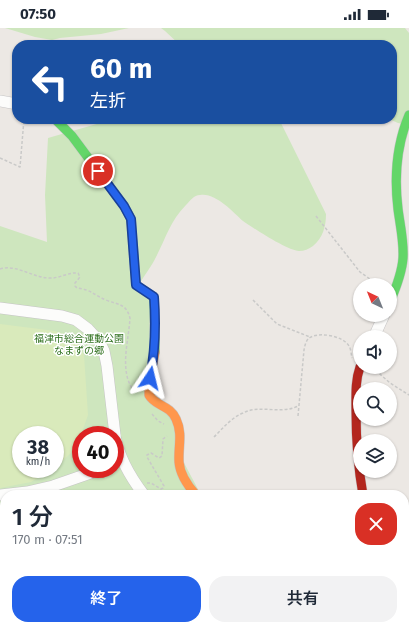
<!DOCTYPE html>
<html lang="ja">
<head>
<meta charset="utf-8">
<style>
  body { margin:0; font-family:"Fira Sans","Noto Sans JP",sans-serif; background:#f2f2f3; color:#1f2937; height:100vh; display:flex; flex-direction:column; font-size:15px; white-space:nowrap }
  * { box-sizing:border-box; margin:0 }
  p { font-size:13px; color:#747a83 }
  .icon { flex:none; width:22px; height:22px; fill:none; stroke:currentColor; stroke-width:2; stroke-linecap:round; stroke-linejoin:round }
  .map { position:relative; flex:1; overflow:hidden }
  .side { position:absolute; left:0px; top:462px; width:409px; height:140px; display:flex; flex-direction:column; background:#fff; border-radius:16px 16px 0 0; box-shadow:0 1px 3px #0004 }
  .side>* { flex:none }
  .hud { position:absolute; left:12px; top:12px; width:385px; height:84px; border-radius:16px; box-shadow:0 1px 3px #0004; background:#1a4fa0; color:#fff; overflow:hidden }
  .needle { width:26px; rotate:317deg }
  .tools { position:absolute; left:353px; top:250px; display:grid; gap:8px }
  .tools a { display:grid; place-items:center; width:44px; height:44px; border-radius:50%; background:#fff; box-shadow:0 1px 3px #0004; font-size:20px }
  .speed { position:absolute; left:12px; top:398px; display:flex; gap:8px; font-size:20px; font-weight:700; text-align:center }
  .speed>* { display:grid; place-content:center; width:52px; height:52px; border-radius:50%; background:#fff; box-shadow:0 1px 3px #0004; line-height:1 }
  .speed small { font-size:10px; font-weight:400 }
  .speed .limit { border:6px solid #d22; background:#fff; color:#111 }
  .pin { position:absolute; display:grid; place-items:center; width:34px; height:34px; color:#fff; margin:-17px; border:2px solid #fff; border-radius:50%; box-shadow:0 1px 4px #0007 }
  .me { position:absolute; width:44px; margin:-22px; rotate:10deg; stroke-linejoin:round; filter:drop-shadow(0 0 3px #0008) }
  .turn { display:flex; align-items:center; gap:14px; height:84px; padding:0 12px; font-size:18px }
  .turn .icon { width:52px; height:52px; stroke-width:2.5 }
  .turn b { display:block; font-size:28px; line-height:34px }
  .round { display:grid; place-items:center; flex:none; width:42px; height:42px; border-radius:16px; background:#f2f2f3 }
  .head { display:flex; align-items:center; justify-content:space-between; height:68px; padding:0 12px }
  h1 { font-size:24px; font-weight:600; line-height:30px }
  .cta { display:flex; gap:8px; margin-top:auto; padding:8px 12px }
  .cta a { flex:1; height:46px; border-radius:16px; background:#2563eb; color:#fff; font-size:16px; font-weight:600; line-height:46px; text-align:center }
  .cta a+a { background:#f2f2f3; color:#1f2937 }
  .status { display:flex; justify-content:space-between; align-items:center; height:28px; padding:0 20px; background:#fff; direction:ltr }
  .status svg { height:11px; fill:currentColor }
  .map>svg:first-child { display:block }
  .green { fill:#cee6be; fill-rule:evenodd }
  .pitch { fill:#d9eabb }
  .lines { fill:none; stroke-linecap:round; stroke-linejoin:round }
  .street-casing { stroke:#c5c4c5; stroke-width:12 }
  .fast-casing { stroke:#c5c4c5; stroke-width:10 }
  .slow-casing { stroke:#c5c4c5; stroke-width:10 }
  .jam-casing { stroke:#c5c4c5; stroke-width:10 }
  .path { stroke:#c9c9c8; stroke-width:1.5; stroke-dasharray:3 2; stroke-linecap:butt }
  .street { stroke:#fcfcfb; stroke-width:11 }
  .fast { stroke:#63d668; stroke-width:9 }
  .slow { stroke:#ff974d; stroke-width:9 }
  .jam { stroke:#b3261e; stroke-width:9 }
  .route-casing { stroke:#184099; stroke-width:10 }
  .route { stroke:#2563eb; stroke-width:7 }
  .labels { text-anchor:middle; dominant-baseline:central; stroke-width:3; stroke-linejoin:round; paint-order:stroke }
  .park-label { font-size:10px; fill:#2c6e1b; stroke:#fff }
</style>
</head>
<body>
<div class="status"><b>07:50</b><svg viewBox="0 0 49 12"><path d="M0 12V9h3v3zM5 12V6h3v6zM10 12V3h3v9zM15 12V0h3v12zM26 1h20v11H26zM47 4h2v5h-2z"/></svg></div>
<div class="map">
<svg width="409" height="602" viewBox="0 0 409 602">
  <rect width="100%" height="100%" fill="#ece8e4"/>
  <g class="green">
    <polygon points="5,0 129,0 101,6 60,10 52,12 35,9"/>
    <polygon points="161,0 405,0 409,5 409,97 398,95 389,91 392,91 392,17 180,17 165,3"/>
    <path d="M114,91H279L326,186C326,198 323,210 313,218C309,221 304,223 299,223C288,223 253,200 243,193C233,184 215,164 200,167C194,167 190,173 186,177C170,193 166,210 156,229C152,238 145,246 140,255L157,265L152,366L170,378L182,431L201,467H5V597H211V602H0V198L47,214L45,167L48,110ZM21,407H55V441H21ZM81,407H115V441H81Z"/>
  </g>
  <g class="pitch">
    <polygon points="0,296 55,303 67,307 77,314 84,327 88,387 81,407 71,425 55,440 55,407 21,407 21,441 53,441 31,454 0,460"/>
    <polygon points="0,485 5,486 5,597 151,597 149,602 0,602"/>
  </g>
  <g class="lines">
    <defs>
      <g id="street">
        <polyline points="0,73 17,76"/>
        <polyline points="0,280 62,288 76,292 88,301 99,313 104,323 107,338 115,407"/>
        <polyline points="374,309 384,287"/>
        <path d="M115,408C119,430 131,450 144,467"/>
        <polyline points="0,467 27,464 53,458 102,441"/>
        <polyline points="308,597 309,602"/>
        <polyline points="172,602 173,597"/>
        <polyline points="371,602 371,597"/>
      </g>
      <g id="fast">
        <polyline points="55,91 72,108 124,178 131,191 136,257 154,269 155,324"/>
        <path d="M390,274C396,260 402,245 403,230C404,213 400,197 398,181C394,148 396,118 409,87"/>
      </g>
      <path id="slow" d="M155,324L149,354V367C155,378 170,377 176,391C183,406 178,419 179,434C180,447 188,458 196,467"/>
      <path id="jam" d="M360,339C355,353 356,368 356,383C356,411 358,439 363,467"/>
    </defs>
    <use href="#street" class="street-casing"/>
    <use href="#fast" class="fast-casing"/>
    <use href="#slow" class="slow-casing"/>
    <use href="#jam" class="jam-casing"/>
    <g class="path">
      <polyline points="0,130 20,139 24,91"/>
      <polyline points="316,188 360,244 370,251 385,256"/>
      <path d="M0,241C16,236 32,249 48,250C59,251 68,244 78,245L80,249L75,255V258L77,260C92,262 94,267 106,272C118,277 126,275 130,290C129,312 118,345 135,364"/>
      <polyline points="253,272 277,296 310,309"/>
      <polyline points="372,339 390,355 409,367"/>
      <polyline points="152,386 158,393 164,396"/>
      <path d="M298,388L304,322C305,317 306,311 311,309C321,304 343,308 349,318C351,321 351,326 352,330"/>
      <path d="M214,409C223,400 231,390 243,385C260,376 280,387 298,378"/>
      <polyline points="147,455 151,455 161,461 163,460 164,458 147,429 147,427 151,425 159,430 162,428 163,411 167,408"/>
      <polyline points="404,537 409,530"/>
      <polyline points="233,599 244,600 249,602"/>
    </g>
    <use href="#street" class="street"/>
    <use href="#fast" class="fast"/>
    <use href="#slow" class="slow"/>
    <use href="#jam" class="jam"/>
  </g>
  <g class="lines">
    <defs>
      <path id="route" d="M98,143L124,178L131,191L136,257L154,269C156,296 155,324 150,350"/>
    </defs>
    <use href="#route" class="route-casing"/>
    <use href="#route" class="route"/>
  </g>
  <g class="labels">
    <g class="park-label">
      <text x="79" y="311">福津市総合運動公園<tspan x="79" dy="12">なまずの郷</tspan></text>
    </g>
  </g>
</svg>
<div class="tools">
<a><svg class="needle" viewBox="-14 -14 28 28"><path d="M0-13l5 13h-10z" fill="#e53935"/><path d="M0 13l5-13h-10z" fill="#747a83"/></svg></a>
<a><svg class="icon" aria-label="sound" viewBox="0 0 24 24"><path d="M4 9h4l5-4v14l-5-4H4zM17 9q2 3 0 6"/></svg></a>
<a><svg class="icon" aria-label="search" viewBox="0 0 24 24"><circle cx="10" cy="10" r="6"/><path d="M15 15l6 6"/></svg></a>
<a><svg class="icon" aria-label="layers" viewBox="0 0 24 24"><path d="M12 4l9 5-9 5-9-5zM3 14l9 5 9-5"/></svg></a>
</div>
<div class="speed"><div>38<small>km/h</small></div><div class="limit">40</div></div>
<div class="pin" style="left:98px;top:143px;background:#d93025"><svg class="icon" aria-label="arrive" viewBox="0 0 24 24"><path d="M6 21V4h12l-3 4 3 4H6"/></svg></div>
<svg class="me" style="left:150px;top:350px" viewBox="-20 -20 40 40"><path d="M0-17L14 15 0 8-14 15z" fill="#2563eb" stroke="#fff" stroke-width="4"/></svg>
<div class="hud">
<div class="turn"><svg class="icon" aria-label="left" viewBox="0 0 24 24"><path d="M17 20v-9H6M10 6l-5 5 5 5"/></svg><div><b>60 m</b>左折</div></div>
</div>
<section class="side">
<div class="head"><div><h1>1 分</h1><p>170 m · 07:51</p></div><a class="round" style="background:#d93025;color:#fff"><svg class="icon" aria-label="close" viewBox="0 0 24 24"><path d="M6 6l12 12M18 6L6 18"/></svg></a></div>
<div class="cta"><a>終了</a><a>共有</a></div>
</section>
</div>
</body>
</html>
